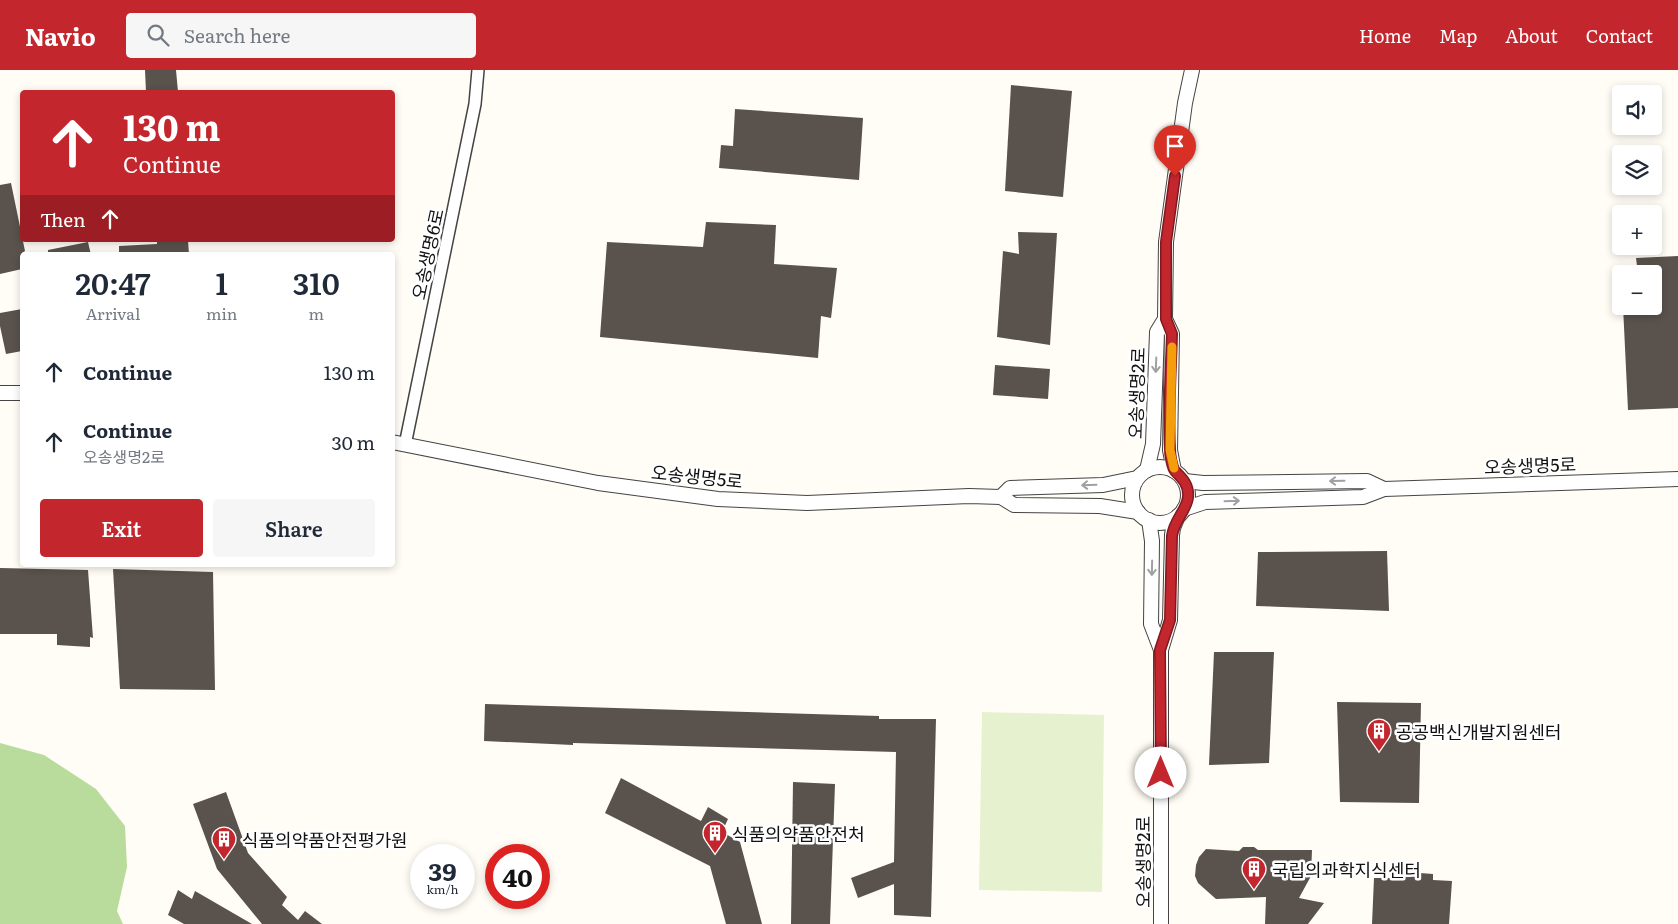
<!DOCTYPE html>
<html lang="en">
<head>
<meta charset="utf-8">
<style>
  body { margin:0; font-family:Literata,"Noto Sans KR",serif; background:#f6f6f7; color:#1f2937; height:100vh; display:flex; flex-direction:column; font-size:19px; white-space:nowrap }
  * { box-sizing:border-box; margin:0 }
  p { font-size:16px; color:#747a83 }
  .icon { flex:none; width:28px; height:28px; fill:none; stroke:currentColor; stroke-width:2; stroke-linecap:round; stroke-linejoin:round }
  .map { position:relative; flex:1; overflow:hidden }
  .sheet { position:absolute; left:20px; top:182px; width:375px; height:315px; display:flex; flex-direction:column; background:#fff; border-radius:5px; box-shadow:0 2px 8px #0003 }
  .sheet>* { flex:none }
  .banner { position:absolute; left:20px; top:20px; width:375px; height:152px; border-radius:5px; box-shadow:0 2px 8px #0003; background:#c4262e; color:#fff; overflow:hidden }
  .tools { position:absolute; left:1612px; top:15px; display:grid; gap:10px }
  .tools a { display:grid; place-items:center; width:50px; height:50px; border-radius:5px; background:#fff; box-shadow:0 2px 8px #0003; font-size:25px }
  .speed { position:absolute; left:410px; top:774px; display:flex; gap:10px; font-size:25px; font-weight:700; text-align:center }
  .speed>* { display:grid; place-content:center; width:65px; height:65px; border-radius:50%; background:#fff; box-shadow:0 2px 8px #0003; line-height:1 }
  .speed small { font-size:12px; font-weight:400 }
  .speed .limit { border:8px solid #d22; background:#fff; color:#111 }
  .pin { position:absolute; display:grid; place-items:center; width:42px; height:42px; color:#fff; margin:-51px -21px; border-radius:50% 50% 50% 0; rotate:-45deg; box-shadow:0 0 5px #0007 }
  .pin .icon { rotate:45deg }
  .me { position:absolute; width:55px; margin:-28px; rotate:0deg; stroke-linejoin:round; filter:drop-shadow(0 0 4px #0008) }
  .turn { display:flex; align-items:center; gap:18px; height:105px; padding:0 20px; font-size:22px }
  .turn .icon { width:65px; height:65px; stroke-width:2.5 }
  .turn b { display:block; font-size:35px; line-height:42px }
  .then { display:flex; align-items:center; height:48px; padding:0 20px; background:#0003; gap:10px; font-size:19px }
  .eta { display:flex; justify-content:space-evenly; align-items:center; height:85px; text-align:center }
  .eta b { font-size:30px; font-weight:600; line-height:35px }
  .action { display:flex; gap:10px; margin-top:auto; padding:10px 20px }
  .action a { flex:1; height:58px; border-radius:5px; background:#c4262e; color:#fff; font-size:20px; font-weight:600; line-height:58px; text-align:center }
  .action a+a { background:#f6f6f7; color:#1f2937 }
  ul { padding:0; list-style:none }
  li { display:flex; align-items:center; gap:15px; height:70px; padding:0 20px }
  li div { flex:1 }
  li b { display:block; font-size:19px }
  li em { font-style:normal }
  header { display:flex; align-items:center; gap:30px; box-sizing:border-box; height:70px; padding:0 25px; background:#c4262e; color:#fff }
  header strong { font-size:24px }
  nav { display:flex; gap:28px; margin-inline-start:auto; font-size:18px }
  .search { width:350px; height:45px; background:#f6f6f7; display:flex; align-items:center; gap:12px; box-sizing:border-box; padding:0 18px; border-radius:5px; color:#747a83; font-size:19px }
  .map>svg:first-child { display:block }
  .forest { fill:#b9dc9c }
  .pitch { fill:#e6f2cf }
  .building { fill:#5a524d }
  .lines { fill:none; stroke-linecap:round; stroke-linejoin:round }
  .minor-casing { stroke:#444; stroke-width:14 }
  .tertiary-casing { stroke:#444; stroke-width:16 }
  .minor { stroke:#fff; stroke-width:11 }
  .tertiary { stroke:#fff; stroke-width:14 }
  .oneway { stroke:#a0a0a0 }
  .route-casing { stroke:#7f191e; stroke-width:12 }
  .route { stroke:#c4262e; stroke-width:9 }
  .slow { stroke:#f59e0b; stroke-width:9 }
  .labels { text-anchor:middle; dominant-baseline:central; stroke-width:5; stroke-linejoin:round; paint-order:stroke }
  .street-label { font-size:18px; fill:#111; stroke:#fff }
  .poi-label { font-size:18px; fill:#111; stroke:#fff; text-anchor:start }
</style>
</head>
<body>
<header>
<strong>Navio</strong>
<div class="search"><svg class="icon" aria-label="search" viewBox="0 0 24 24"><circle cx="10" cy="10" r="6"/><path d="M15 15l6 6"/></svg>Search here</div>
<nav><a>Home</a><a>Map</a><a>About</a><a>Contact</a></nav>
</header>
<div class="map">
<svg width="1678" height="854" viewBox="0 0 1678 854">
  <rect width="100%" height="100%" fill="#fffdf5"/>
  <polygon class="forest" points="0,673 44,685 96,719 125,756 127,797 117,841 123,854 0,854"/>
  <polygon class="pitch" points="982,642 1104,645 1102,822 979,820"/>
  <g class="building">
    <polygon points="145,0 176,0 178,22 146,22"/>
    <polygon points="1011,15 1072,21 1063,127 1005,121"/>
    <polygon points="735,39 863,48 859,110 719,98 721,75 733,76"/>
    <polygon points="11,113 25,181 22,183 22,199 0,204 0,115"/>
    <polygon points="706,152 776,155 774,194 837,198 831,248 821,246 818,288 600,267 607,172 703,177"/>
    <polygon points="1018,162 1057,163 1050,275 997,267 1003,181 1019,184"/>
    <polygon points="157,170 188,170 189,185 119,185 119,176 157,174"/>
    <polygon points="88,172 91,185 48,185 48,180"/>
    <polygon points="1678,186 1678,338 1628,340 1623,236 1654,236 1654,204 1638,204 1636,188"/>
    <polygon points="22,239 22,281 6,284 0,256 0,243"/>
    <polygon points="995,295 1050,299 1048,329 993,325"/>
    <polygon points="1387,481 1389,541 1256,536 1258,482"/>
    <polygon points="0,498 88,500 93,568 90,567 90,577 57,575 57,564 0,564"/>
    <polygon points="113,499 213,502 215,620 120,619"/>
    <polygon points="1214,582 1274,582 1269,693 1209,695"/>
    <polygon points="1337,632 1421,633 1419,733 1340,732"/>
    <polygon points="485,634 879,646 879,649 936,649 931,847 894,845 894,814 858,828 851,808 894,792 896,682 573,673 573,675 484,671"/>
    <polygon points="621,708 701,751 708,737 728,749 722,762 740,772 762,854 726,854 710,796 605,743"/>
    <polygon points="793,712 835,714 830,854 791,854"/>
    <polygon points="226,722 248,783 287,827 282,835 298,850 305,841 322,854 262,854 217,799 193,734"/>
    <polygon points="1243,777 1254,777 1258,780 1312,780 1311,806 1299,828 1324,833 1308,854 1265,854 1266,827 1216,829 1198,813 1195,806 1196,795 1199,787 1206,779 1239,781"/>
    <polygon points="1394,801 1433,804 1433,810 1452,811 1449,854 1372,854 1374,808 1393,808"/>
    <polygon points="178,820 192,829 195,821 252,854 184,854 168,845"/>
  </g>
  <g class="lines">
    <defs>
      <polyline id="minor" points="405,375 475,34 478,0"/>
      <g id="tertiary">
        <polyline points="0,323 22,323"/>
        <polyline points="392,372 598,413 718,429 807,433 969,426 1001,427 1014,435 1100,436 1138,442"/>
        <circle cx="1160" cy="425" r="28"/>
        <polyline points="1147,400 1153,374 1157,262 1165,249"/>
        <polyline points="1174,401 1170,380 1172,264 1165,249 1166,172 1185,33 1192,0"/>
        <polyline points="1185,411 1203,413 1367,411 1384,419"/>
        <polyline points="1001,427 1010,418 1103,415 1137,408"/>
        <polyline points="1184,439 1205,432 1363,427 1384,419 1678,409"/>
        <polyline points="1149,450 1152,471 1151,554 1161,580"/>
        <polyline points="1161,854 1161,580 1170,550 1172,465 1173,458 1178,446"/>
      </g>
    </defs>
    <use href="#minor" class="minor-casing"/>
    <use href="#tertiary" class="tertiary-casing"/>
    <use href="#minor" class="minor"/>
    <use href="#tertiary" class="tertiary"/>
  </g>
  <defs><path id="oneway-shaft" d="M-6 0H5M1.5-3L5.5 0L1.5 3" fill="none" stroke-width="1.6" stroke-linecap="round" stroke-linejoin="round" transform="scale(1.25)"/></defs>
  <g class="oneway">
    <use href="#oneway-shaft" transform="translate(1156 295) rotate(92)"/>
    <use href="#oneway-shaft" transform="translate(1337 411) rotate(179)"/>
    <use href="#oneway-shaft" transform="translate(1089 415) rotate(178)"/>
    <use href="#oneway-shaft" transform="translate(1232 431) rotate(-2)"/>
    <use href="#oneway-shaft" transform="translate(1152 498) rotate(91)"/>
  </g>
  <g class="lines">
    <defs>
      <path id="route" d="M1161,703L1160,580L1170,550L1172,466C1174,450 1187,440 1188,427C1189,415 1183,409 1175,401C1172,397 1170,385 1170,379C1168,343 1171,301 1172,264L1166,249V172L1175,106"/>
    </defs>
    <use href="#route" class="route-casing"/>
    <use href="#route" class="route"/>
    <polyline class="slow" points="1172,277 1170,380 1174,398"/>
  </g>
  <defs>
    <symbol id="building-pin" viewBox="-11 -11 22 30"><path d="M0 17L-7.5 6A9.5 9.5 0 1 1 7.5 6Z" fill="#c4262e" stroke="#fff"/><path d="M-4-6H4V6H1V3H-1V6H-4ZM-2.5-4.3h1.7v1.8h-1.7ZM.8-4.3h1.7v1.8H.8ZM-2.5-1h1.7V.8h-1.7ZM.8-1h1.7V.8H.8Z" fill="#fff"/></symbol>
  </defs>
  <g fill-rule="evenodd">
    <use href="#building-pin" x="1365" y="647" width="28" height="38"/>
    <use href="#building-pin" x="701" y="749" width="28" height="38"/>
    <use href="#building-pin" x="210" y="755" width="28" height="38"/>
    <use href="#building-pin" x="1240" y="785" width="28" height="38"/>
  </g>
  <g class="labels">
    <g class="street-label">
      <text transform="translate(427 184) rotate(-78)">오송생명6로</text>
      <text transform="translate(1136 323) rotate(-88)">오송생명2로</text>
      <text transform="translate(1530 395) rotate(-2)">오송생명5로</text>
      <text transform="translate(697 406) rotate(6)">오송생명5로</text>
      <text transform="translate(1142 792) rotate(-90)">오송생명2로</text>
    </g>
    <g class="poi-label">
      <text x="1396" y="661">공공백신개발지원센터</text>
      <text x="732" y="763">식품의약품안전처</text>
      <text x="242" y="769">식품의약품안전평가원</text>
      <text x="1272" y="799">국립의과학지식센터</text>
    </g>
  </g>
</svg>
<div class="tools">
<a><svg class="icon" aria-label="sound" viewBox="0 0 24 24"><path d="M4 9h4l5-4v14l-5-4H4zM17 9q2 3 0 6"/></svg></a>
<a><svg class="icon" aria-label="layers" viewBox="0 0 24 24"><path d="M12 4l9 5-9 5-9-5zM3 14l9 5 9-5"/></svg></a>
<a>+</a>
<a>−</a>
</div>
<div class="speed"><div>39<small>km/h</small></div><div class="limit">40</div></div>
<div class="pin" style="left:1175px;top:106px;background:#d93025"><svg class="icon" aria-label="arrive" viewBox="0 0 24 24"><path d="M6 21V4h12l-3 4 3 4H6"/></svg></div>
<svg class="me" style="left:1161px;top:703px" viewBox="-20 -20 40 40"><circle r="19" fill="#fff"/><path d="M0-13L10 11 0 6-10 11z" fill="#c4262e"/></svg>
<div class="banner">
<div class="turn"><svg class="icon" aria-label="ahead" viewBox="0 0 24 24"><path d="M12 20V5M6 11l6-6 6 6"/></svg><div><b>130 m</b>Continue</div></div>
<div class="then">Then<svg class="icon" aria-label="ahead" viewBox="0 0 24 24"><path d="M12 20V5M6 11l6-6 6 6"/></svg></div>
</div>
<section class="sheet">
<div class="eta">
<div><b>20:47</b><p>Arrival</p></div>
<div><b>1</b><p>min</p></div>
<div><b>310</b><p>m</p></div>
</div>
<ul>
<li><svg class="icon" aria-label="ahead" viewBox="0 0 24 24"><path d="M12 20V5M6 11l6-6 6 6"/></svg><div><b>Continue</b></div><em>130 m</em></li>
<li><svg class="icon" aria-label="ahead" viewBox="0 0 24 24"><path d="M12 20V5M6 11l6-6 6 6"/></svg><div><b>Continue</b><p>오송생명2로</p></div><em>30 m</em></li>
</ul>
<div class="action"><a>Exit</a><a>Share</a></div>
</section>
</div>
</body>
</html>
